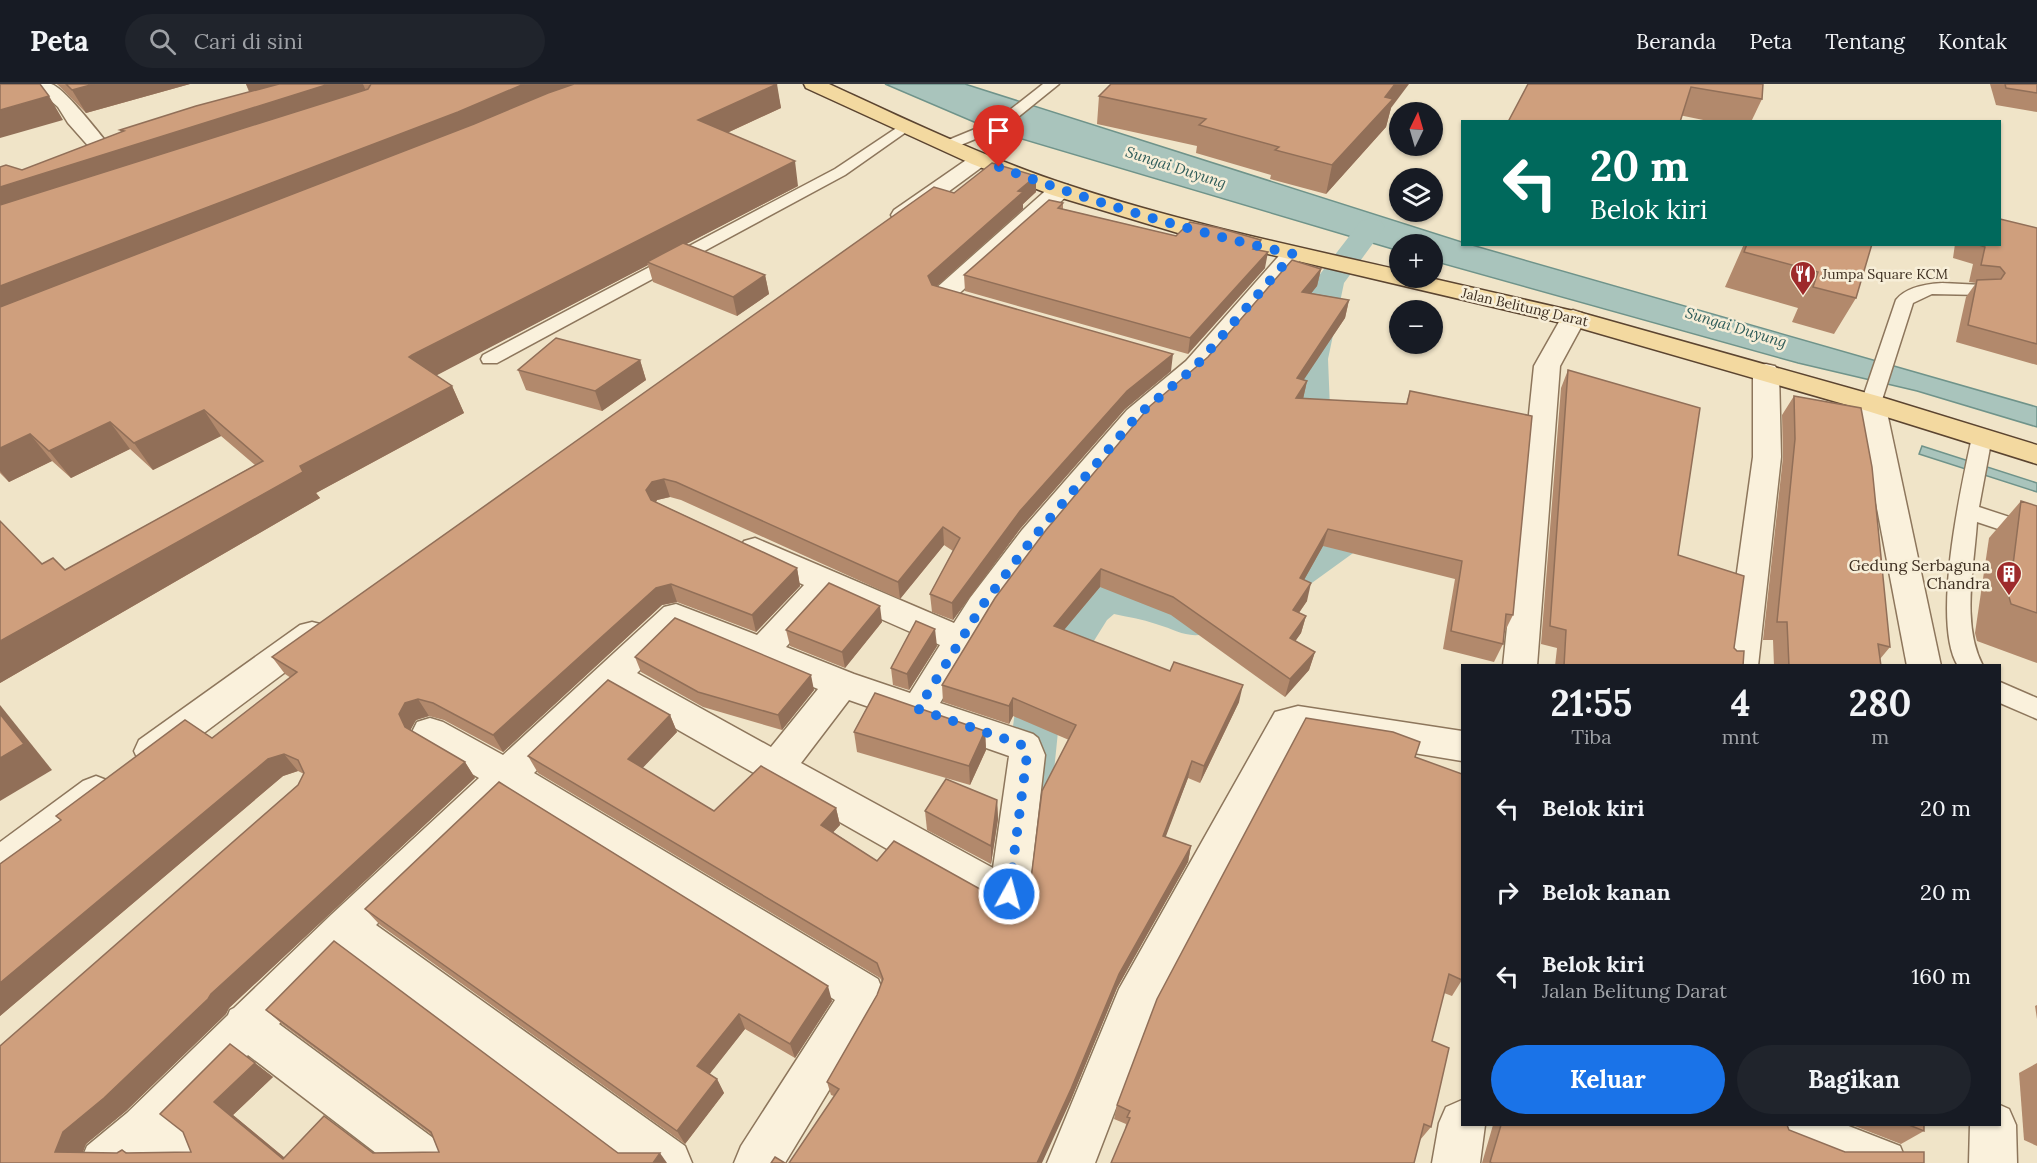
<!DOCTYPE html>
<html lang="id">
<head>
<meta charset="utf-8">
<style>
  body { margin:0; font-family:Lora,serif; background:#20242c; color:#f1f3f6; height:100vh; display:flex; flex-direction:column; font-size:22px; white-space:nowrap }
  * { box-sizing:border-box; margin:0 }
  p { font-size:20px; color:#9ea1a6 }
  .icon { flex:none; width:33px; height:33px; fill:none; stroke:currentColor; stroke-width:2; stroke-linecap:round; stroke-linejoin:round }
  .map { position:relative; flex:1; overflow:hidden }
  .sheet { position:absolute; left:1461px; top:580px; width:540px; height:462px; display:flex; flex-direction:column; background:#171b24; border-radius:0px; box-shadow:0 2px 4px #0004 }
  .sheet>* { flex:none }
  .banner { position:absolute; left:1461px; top:36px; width:540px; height:126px; border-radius:0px; box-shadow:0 2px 4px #0004; background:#00695c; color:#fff; overflow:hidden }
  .needle { width:39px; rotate:5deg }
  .tools { position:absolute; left:1389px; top:18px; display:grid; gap:12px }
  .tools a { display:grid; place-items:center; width:54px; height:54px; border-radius:50%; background:#171b24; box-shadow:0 2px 4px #0004; font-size:30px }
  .pin { position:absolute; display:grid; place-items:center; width:51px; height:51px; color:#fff; margin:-62px -26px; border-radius:50% 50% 50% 0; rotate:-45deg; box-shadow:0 0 6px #0007 }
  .pin .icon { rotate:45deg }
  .me { position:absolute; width:66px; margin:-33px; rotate:7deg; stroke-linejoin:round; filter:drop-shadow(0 0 4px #0008) }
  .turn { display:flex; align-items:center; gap:21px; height:126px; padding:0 30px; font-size:27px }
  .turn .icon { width:78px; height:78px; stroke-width:2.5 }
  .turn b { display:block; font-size:42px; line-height:51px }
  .eta { display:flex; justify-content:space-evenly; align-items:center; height:102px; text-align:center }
  .eta b { font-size:36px; font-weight:700; line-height:42px }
  .cta { display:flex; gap:12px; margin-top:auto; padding:12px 30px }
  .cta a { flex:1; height:69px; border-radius:36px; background:#1a73e8; color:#fff; font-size:24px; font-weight:700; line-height:69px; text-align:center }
  .cta a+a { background:#20242c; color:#f1f3f6 }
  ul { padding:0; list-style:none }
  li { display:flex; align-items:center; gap:18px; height:84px; padding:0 30px }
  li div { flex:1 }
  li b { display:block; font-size:22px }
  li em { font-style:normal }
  header { display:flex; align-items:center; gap:36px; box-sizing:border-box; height:84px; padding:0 30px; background:#171b24; border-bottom:2px solid #363941 }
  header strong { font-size:28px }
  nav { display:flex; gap:33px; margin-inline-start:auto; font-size:21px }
  .search { width:420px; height:54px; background:#20242c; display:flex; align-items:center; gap:15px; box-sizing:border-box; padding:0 21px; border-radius:33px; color:#9ea1a6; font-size:22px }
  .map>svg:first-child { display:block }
  .water { fill:#a9c4bc; stroke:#6f938a; stroke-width:1.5 }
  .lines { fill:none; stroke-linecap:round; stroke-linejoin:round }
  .canal { fill:#a9c4bc; fill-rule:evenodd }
  .lane-casing { stroke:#8d765c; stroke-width:3 }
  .street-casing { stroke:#8d765c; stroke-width:3 }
  .primary-casing { stroke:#5b4430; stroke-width:3 }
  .lane { fill:#faf1dc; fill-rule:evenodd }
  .street { fill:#faf1dc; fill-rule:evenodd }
  .primary { fill:#f3d9a0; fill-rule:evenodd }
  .wall { fill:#b2896c }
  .shaded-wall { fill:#916f58 }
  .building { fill:#cf9f7d; stroke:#916f58; stroke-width:1.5 }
  .route { stroke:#1a73e8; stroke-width:10; stroke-dasharray:0 18 }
  .labels { text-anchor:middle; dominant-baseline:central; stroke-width:5; stroke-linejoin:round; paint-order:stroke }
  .far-poi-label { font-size:14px; fill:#3d2e20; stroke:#f7eed8; text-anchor:start }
  .far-street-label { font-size:14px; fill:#3d2e20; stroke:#f7eed8 }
  .far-water-label { font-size:15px; font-style:italic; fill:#2f5d5a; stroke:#f7eed8 }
  .poi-label { font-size:16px; fill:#3d2e20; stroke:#f7eed8; text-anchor:end }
</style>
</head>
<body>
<header>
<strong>Peta</strong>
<div class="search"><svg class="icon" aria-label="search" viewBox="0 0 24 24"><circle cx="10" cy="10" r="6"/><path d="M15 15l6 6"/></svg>Cari di sini</div>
<nav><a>Beranda</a><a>Peta</a><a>Tentang</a><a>Kontak</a></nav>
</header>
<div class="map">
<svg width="2037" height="1079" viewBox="0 0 2037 1079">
  <rect width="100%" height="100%" fill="#f0e4c8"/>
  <g class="water">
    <polygon points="885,0 965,0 1462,158 1462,160 1472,161 2037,323 2037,343 1917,307 1798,279 1433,177 1432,160 1400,160 1399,167 995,47"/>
    <polygon points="1922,362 2037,399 2037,408 1919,370"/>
  </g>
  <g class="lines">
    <g class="canal">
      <path d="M1371,134L1381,137L1385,143L1344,199L1328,275L1330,325L1341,369L1371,433L1356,467L1309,501L1263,516L1249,511L1243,501L1249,491C1281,481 1319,465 1333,433L1305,369L1296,325L1294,275L1314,198L1361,137Z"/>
      <path d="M1108,499L1168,512L1188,519L1204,513L1219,517L1225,528L1214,548C1187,556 1180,547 1156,540C1142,535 1128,533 1114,530L1107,536L1062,608L1052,707L1045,721L1028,727L1011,721L1004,707L1018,606L1077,514L1093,503Z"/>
    </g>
    <defs>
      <g id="lane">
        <polygon points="1043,0 1059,0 1007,42 951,65 941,65 939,62 941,59 997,36"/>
        <polygon points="904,39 911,43 909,46 845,91 497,279 483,279 481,275 483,271 835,85"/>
        <path d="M1942,199L1982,201L1988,202L1991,206L1988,210L1982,211L1932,210L1913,219L1881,319L1878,323H1864L1861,319L1896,216C1906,203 1926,200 1942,199Z"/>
        <path d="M1982,347L1989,348L1992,353L1979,423L2037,442V458L1977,438C1974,485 1961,540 1983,582H1958C1931,539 1961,403 1972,353L1975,348Z"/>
        <polygon points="2000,598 2037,614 2037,635 2000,619"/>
      </g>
      <g id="street">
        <path d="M32,0C38,0 45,0 51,0C64,3 102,53 113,66L116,70L113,74L106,76L99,74L68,39L58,23Z"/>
        <polygon points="979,70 986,72 989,76 986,80 910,136 902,138 894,136 891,131 894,126 972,72"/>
        <polygon points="1060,100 1068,101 1071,106 1068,111 952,216 943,218 934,216 931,211 934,206 1052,101"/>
        <path d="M1293,163L1301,165L1305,170L1301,175L1204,289L1147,338L1044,462L994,530L940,619L1033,650L1038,654L1045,671L1029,810L1023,823L1009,828L989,823L615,610L534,689L878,895L884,910L878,925L785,1079H734L741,1062L835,916L509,712L376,841L685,1062L692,1079H629L348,869L279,940L444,1062L451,1079H389L248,971L177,1043L202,1062L209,1079H148L144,1075L139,1079H80L87,1062L127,1029L228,931L230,926L234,924L332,830L479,694L417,658L412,648L417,638L430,634L443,638L503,671L664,523L676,520L757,551L804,501L744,473L739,465L744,457L755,454L954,539L970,514L1022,446L1127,326L1186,277L1285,165ZM831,513L940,561L910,609L854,590L786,563ZM680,547L818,605L771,663L637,589ZM849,616L1009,672L993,784L801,679Z"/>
        <polygon points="1573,226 1582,229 1586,234 1560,282 1537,582 1503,582 1534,282 1564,229"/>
        <polygon points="1766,280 1775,282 1779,288 1781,373 1758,582 1724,582 1753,373 1753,288 1757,282"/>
        <polygon points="1871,311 1881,313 1885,319 1941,582 1907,582 1857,319 1861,313"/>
        <polygon points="312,538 324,541 329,550 324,559 165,678 152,682 139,678 134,667 139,656 300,541"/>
        <polygon points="1298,622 1462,647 1462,677 1299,650 1152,930 1095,1079 1047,1079 1119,905 1275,628"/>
        <polygon points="96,692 109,697 115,708 109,719 14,793 0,798 0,758 83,697"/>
        <polygon points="1462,1016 1462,1041 1485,1041 1480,1079 1432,1079 1439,1039 1446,1023"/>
        <polygon points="2000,1021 2009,1025 2016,1041 2017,1079 1969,1079 1970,1041 2000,1041"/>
        <polygon points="1763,1041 1846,1041 1900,1062 1907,1079 1824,1079 1770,1057"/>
      </g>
      <path id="primary" d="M804,0H829C907,36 986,74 1068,101C1176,137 1288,161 1400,186V194H1430L1582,229L1881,313L2037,361V380L1861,325L1566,240L1178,149L1052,111L972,80L806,4Z"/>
    </defs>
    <use href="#lane" class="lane-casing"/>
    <use href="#street" class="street-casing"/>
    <use href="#primary" class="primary-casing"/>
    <use href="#lane" class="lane"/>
    <use href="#street" class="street"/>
    <use href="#primary" class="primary"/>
  </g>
  <g class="wall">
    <polygon points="56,0 190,0 86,29 58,1"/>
    <polygon points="246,0 776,0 781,24 727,49 798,102 686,160 765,191 769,210 737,232 653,198 648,181 436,291 452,302 464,329 316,409 320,414 0,599 42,480 65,486 255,381 221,352 153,386 130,365 71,394 52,377 9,398 0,389 0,83 22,86 121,48 120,46 249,8"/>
    <polygon points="1528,0 1763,0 1762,15 1751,38 1713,38"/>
    <polygon points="1990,0 2037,0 2037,28 1996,21"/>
    <polygon points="1099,12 1391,24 1386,43 1326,110 1270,95 1271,91 1196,69 1197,62 1097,40"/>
    <polygon points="1036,108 1023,120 1023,125 937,202 1171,287 1125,325 1020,445 953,536 932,528 930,510 953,467 944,461 900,515 681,416 670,413 657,416 656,418 797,484 800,502 756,548 677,518 662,521 503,668 444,636 429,632 416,636 410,646 465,678 475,694 229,924 226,930 126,1027 86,1060 82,1069 117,1069 122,1066 128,1069 191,1068 230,960 273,993 233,1031 285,1074 373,1069 439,1068 432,1051 282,940 266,926 618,1069 0,1079 298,701 304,690 298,687 283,692 0,932 0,780 61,736 56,732 212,654 291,594 285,590 272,573 954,109"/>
    <polygon points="1063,119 1063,125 1176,152 1259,166 1265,184 1188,270 965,207 964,191"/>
    <polygon points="2037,144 2037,281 1956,258 1966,213 1976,199 1969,198 1973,180 1953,174 1955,160 2000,160"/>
    <polygon points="1744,160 1872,160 1856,214 1834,250 1792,238 1798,224 1725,203"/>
    <polygon points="1321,185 1317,202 1311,209 1349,216 1345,234 1303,296 1307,297 1303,315 1406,320 1410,307 1513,531 1504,549 1503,560 1494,578 1443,565 1455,495 1323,462 1304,496 1307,517 1299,529 1306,532 1301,549 1295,557 1315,568 1309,586 1285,613 1171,531 1100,503 1064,546 1239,618 1200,699 1188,694 1165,753 1191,762 1188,778 1117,904 1070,1018 834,1012 831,1011 827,998 877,911 882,898 880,894 538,689 528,672 670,631 677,648 642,684 714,727 836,724 840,741 833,748 877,777 987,809 1010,815 1024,810 1031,795 1069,656 1013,632 1009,640 943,618 942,601"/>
    <polygon points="640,276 646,296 602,327 526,306 518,286"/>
    <polygon points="1568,286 1678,471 1734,564 1743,582 1555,582 1557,564 1541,560 1561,304"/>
    <polygon points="1794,312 1890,563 1880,575 1881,582 1774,582 1773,556 1763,556 1783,373 1782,331"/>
    <polygon points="2021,417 2037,422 2037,579 1977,557 1975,549 1989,454"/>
    <polygon points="882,538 845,584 790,562 786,546"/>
    <polygon points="937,562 909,606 893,601 891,584"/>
    <polygon points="635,573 814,606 782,646 703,623 641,588"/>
    <polygon points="985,647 986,666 970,701 857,668 854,648"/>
    <polygon points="1415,673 1462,896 1452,912 1444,909 1432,957 1431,1043 1420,1056 1125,1046 1126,1040 1114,1035 1117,1021"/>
    <polygon points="997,716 998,735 991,780 927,746 925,727"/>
    <polygon points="365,825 832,917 795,974 745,945 709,990 717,995 724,1009 685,1060 380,841"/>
    <polygon points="2037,921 2037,935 2035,922"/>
    <polygon points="2037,979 2037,1062 2024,1056 2019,989"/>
    <polygon points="1493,1041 1787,1041 1789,1046 1845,1068 1924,1079 1482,1079"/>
    <polygon points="1852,1041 1924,1041 1924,1047 1901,1060"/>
  </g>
  <g class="shaded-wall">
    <polygon points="94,0 190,0 86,29 72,6"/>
    <polygon points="246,0 315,0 254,17"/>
    <polygon points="329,0 363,0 369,14 0,134 0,103"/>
    <polygon points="524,0 598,0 0,236 0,202"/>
    <polygon points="777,0 781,24 703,60 698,36"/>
    <polygon points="1395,0 1409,0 1391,24 1386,43 1326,110 1332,81"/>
    <polygon points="49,12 63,36 0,54 0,26"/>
    <polygon points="795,77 798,102 650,179 647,178 648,181 424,298 409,273"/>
    <polygon points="1036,92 1036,108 1023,120 1023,125 929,209 928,192 1018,107"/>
    <polygon points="1261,156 1258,172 1253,165"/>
    <polygon points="1268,168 1265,184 1188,270 1190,254"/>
    <polygon points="1321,185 1317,202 1299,225 1302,208"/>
    <polygon points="765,191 769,210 737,232 733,213"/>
    <polygon points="1349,216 1345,234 1293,312 1297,294"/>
    <polygon points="1173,270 1171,287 1125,325 1020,445 953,536 952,519 1020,427 1127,307"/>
    <polygon points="640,276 646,296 602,327 595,307"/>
    <polygon points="1307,297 1303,315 1296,314"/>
    <polygon points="452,302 464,329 316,409 320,414 0,599 0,557 300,382"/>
    <polygon points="204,326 221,352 153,386 134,359"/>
    <polygon points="110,338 130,365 71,394 49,367"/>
    <polygon points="30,350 52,377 9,398 0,387 0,364"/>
    <polygon points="664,395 670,413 657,416 652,424 646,406 652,398"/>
    <polygon points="943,443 944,461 900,515 898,498"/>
    <polygon points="1328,445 1323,462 1295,512 1300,494"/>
    <polygon points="797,484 800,502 756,548 752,531"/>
    <polygon points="1101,485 1100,503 1053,559 1054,542"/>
    <polygon points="1311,499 1307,517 1288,544 1293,526"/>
    <polygon points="671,500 677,518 662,521 503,668 493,651 656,504"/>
    <polygon points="880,522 882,538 845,584 842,568"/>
    <polygon points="1306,532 1301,549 1285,572 1290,554"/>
    <polygon points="935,545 937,562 909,606 907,590"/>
    <polygon points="1315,568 1309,586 1285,613 1290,595"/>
    <polygon points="811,591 814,606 782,646 778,631"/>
    <polygon points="1243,601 1239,618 1200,699 1204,682"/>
    <polygon points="1013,614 1013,632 1009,640 1009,622"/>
    <polygon points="418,615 429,632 416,636 410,647 405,643 399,630 405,619"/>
    <polygon points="0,621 52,686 0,717"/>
    <polygon points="670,631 677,648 635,692 628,675"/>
    <polygon points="985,647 986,666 970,701 969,682"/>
    <polygon points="284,670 298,687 283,692 0,932 0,899 268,675"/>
    <polygon points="1192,677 1188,694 1160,768 1163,752"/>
    <polygon points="465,678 475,694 229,924 226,930 126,1027 86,1060 79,1079 55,1068 63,1048 211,910"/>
    <polygon points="997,716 998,735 991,780 991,762"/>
    <polygon points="836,724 840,741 825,757 821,741"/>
    <polygon points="1191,762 1188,778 1117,904 1070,1018 1042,1079 1037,1079 1119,890"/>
    <polygon points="828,902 832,917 795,974 790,960"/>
    <polygon points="739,930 745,945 705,996 697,982"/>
    <polygon points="255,979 273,993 233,1031 291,1079 283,1075 214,1018"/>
    <polygon points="717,995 724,1009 685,1060 677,1047"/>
    <polygon points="660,1069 667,1079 653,1079"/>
  </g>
  <g class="building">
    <polygon points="0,0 40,0 49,12 0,26"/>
    <polygon points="66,0 94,0 72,6"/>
    <polygon points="279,0 329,0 0,103 0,83 6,81 22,86 124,47 120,46 196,22"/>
    <polygon points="371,0 524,0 458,28 0,202 0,121 368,5"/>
    <polygon points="574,0 777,0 698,36 795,77 412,271 409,273 452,302 300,382 303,388 0,557 0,437 42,480 53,474 65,486 263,377 204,326 134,359 110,338 49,367 30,350 0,364 0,223 474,40 548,9"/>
    <polygon points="1111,0 1395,0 1385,13 1393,15 1332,81 1275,66 1279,63 1199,41 1206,35 1099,12"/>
    <polygon points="1528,0 1763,0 1762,15 1691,3 1680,38 1508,38"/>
    <polygon points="2005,0 2037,0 2037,9 2006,4"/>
    <polygon points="992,79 1036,92 1018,107 1023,108 928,192 932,201 1173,270 1127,307 1020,427 952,519 930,510 960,454 943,443 898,498 676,398 664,395 652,398 646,406 651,416 797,484 752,531 671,500 656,504 493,651 433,619 418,615 405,619 399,630 405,643 465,678 211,910 208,915 104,1014 63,1048 55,1068 117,1069 122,1066 126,1069 191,1068 183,1048 160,1030 230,960 255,979 214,1018 283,1075 324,1032 373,1069 439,1068 431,1048 266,926 334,857 618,1069 660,1069 653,1079 0,1079 0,962 298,701 304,689 298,676 284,670 268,675 0,899 0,780 61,736 56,732 185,636 212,654 297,588 272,573 934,103 954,109"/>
    <polygon points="1049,116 1063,119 1058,124 1176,152 1190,138 1219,144 1261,156 1253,165 1268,168 1190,254 964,191"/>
    <polygon points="2000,135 2037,144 2037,260 1968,241 1977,196 2001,195 2005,189 2000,183 1981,181 1985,163 1976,160 2000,160"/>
    <polygon points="683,159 765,191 733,213 647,178"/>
    <polygon points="1747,160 1872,160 1856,214 1813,203 1818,188 1744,168"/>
    <polygon points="1292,176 1321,185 1302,208 1349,216 1297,294 1307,297 1296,314 1407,320 1410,307 1532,332 1513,531 1506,530 1503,560 1451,547 1462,477 1328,445 1300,494 1311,499 1293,526 1306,532 1290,554 1315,568 1290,595 1173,513 1101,485 1054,542 1170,587 1174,578 1243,601 1204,682 1192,677 1163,752 1191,762 1119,890 1071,1005 1037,1079 789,1079 839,1005 827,998 877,911 883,895 877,879 528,672 608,596 670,631 628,675 714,727 761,682 836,724 821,741 877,777 894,757 987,809 1010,815 1024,810 1031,795 1042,707 1076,641 1013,614 1009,622 942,601 995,514 1046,446 1150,322 1208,273"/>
    <polygon points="556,254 640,276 595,307 518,286"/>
    <polygon points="1568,286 1700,324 1678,471 1744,492 1734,564 1737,567 1744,567 1743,582 1564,582 1566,546 1550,542"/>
    <polygon points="1794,312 1861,324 1872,383 1890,563 1878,560 1881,582 1789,582 1787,538 1777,538 1795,355"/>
    <polygon points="2021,417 2037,422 2037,529 2011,520 2009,513"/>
    <polygon points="829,499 880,522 842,568 786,546"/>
    <polygon points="675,534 811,591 778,631 698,608 635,573"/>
    <polygon points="916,537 935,545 907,590 891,584"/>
    <polygon points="875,609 985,647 969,682 854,648"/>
    <polygon points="0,630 24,660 0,674"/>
    <polygon points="1306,634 1393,648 1420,658 1415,673 1462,690 1462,896 1449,890 1432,957 1449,964 1431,1043 1424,1040 1414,1079 1111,1079 1130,1034 1127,1033 1130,1027 1117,1021 1157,915"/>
    <polygon points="946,695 997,716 991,762 925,727"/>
    <polygon points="499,698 828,902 790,960 739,930 697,982 717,995 677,1047 365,825"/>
    <polygon points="1501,1041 1787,1041 1789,1046 1845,1068 1924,1068 1924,1079 1492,1079 1490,1078"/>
    <polygon points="1909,1041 1924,1041 1924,1047"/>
    <polygon points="775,1073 785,1079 771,1079"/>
  </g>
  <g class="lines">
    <path class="route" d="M999,83C1095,119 1193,148 1293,170L1195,283L1137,332L1033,454L982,522L918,625L1020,660L1025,664L1027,671L1009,810"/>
  </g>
  <defs>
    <symbol id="restaurant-pin" viewBox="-11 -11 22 30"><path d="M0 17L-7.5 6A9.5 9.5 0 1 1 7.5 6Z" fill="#9e2a2b" stroke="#f7eed8"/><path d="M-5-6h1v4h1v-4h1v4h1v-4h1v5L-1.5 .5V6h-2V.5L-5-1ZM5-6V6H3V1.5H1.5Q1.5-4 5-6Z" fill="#fff"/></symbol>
    <symbol id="building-pin" viewBox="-11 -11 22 30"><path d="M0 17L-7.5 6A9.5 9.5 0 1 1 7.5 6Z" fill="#9e2a2b" stroke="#f7eed8"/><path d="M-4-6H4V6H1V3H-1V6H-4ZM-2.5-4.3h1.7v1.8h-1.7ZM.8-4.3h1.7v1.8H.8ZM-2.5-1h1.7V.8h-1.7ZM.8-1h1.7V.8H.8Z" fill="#fff"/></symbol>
  </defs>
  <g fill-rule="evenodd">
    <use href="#restaurant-pin" x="1788" y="175" width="30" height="40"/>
    <use href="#building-pin" x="1994" y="475" width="30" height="40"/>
  </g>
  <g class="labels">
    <g class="far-poi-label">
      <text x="1822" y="190">Jumpa Square KCM</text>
    </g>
    <g class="far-street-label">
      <text transform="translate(1525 223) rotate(13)">Jalan Belitung Darat</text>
    </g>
    <g class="far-water-label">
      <text transform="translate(1176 83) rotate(18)">Sungai Duyung</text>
      <text transform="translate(1736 243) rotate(17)">Sungai Duyung</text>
    </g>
    <g class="poi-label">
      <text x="1990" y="481">Gedung Serbaguna<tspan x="1990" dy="18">Chandra</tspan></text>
    </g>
  </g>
</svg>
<div class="tools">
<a><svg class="needle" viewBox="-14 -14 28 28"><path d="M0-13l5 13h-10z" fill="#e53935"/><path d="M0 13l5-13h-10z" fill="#9ea1a6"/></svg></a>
<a><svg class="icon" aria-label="layers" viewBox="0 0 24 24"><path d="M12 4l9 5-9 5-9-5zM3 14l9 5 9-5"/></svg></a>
<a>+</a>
<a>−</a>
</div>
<div class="pin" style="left:999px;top:83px;background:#d93025"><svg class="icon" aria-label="arrive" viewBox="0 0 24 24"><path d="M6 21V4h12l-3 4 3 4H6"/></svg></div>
<svg class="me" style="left:1009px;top:810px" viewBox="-20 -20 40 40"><circle r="17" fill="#1a73e8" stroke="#fff" stroke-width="3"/><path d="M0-11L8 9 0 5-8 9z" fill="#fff"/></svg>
<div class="banner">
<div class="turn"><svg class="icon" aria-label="left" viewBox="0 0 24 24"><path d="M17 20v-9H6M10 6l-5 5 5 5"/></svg><div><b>20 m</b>Belok kiri</div></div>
</div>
<section class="sheet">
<div class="eta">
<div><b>21:55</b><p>Tiba</p></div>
<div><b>4</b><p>mnt</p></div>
<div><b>280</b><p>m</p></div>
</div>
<ul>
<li><svg class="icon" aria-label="left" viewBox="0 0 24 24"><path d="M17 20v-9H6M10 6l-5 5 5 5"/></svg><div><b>Belok kiri</b></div><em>20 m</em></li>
<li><svg class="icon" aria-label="right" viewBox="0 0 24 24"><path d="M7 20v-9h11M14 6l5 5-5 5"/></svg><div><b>Belok kanan</b></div><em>20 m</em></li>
<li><svg class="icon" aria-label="left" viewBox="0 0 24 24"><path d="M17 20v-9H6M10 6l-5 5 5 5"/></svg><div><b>Belok kiri</b><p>Jalan Belitung Darat</p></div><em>160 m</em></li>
</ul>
<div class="cta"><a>Keluar</a><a>Bagikan</a></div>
</section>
</div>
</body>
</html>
